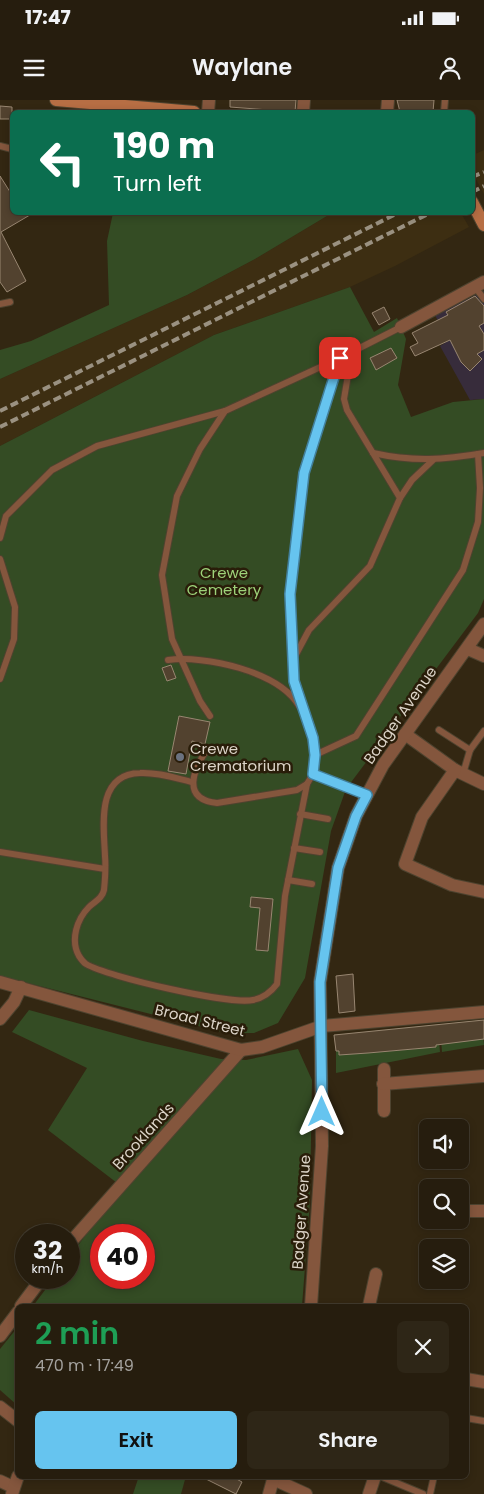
<!DOCTYPE html>
<html lang="en">
<head>
<meta charset="utf-8">
<style>
  body { margin:0; font-family:Poppins,sans-serif; background:#2e2617; color:#f1f3f6; height:100vh; display:flex; flex-direction:column; font-size:19px; white-space:nowrap }
  * { box-sizing:border-box; margin:0 }
  p { font-size:16px; color:#a4a29e }
  .icon { flex:none; width:28px; height:28px; fill:none; stroke:currentColor; stroke-width:2; stroke-linecap:round; stroke-linejoin:round }
  .map { position:relative; flex:1; overflow:hidden }
  .panel { position:absolute; left:15px; top:1204px; width:454px; height:175px; display:flex; flex-direction:column; background:#261d0e; border-radius:8px; box-shadow:0 2px 8px #0003,0 0 0 1px #423b2e }
  .panel>* { flex:none }
  .top-card { position:absolute; left:10px; top:10px; width:465px; height:105px; border-radius:8px; box-shadow:0 2px 8px #0003,0 0 0 1px #423b2e; background:#0b6e4f; color:#fff; overflow:hidden }
  .fabs { position:absolute; left:419px; top:1019px; display:grid; gap:10px }
  .fabs a { display:grid; place-items:center; width:50px; height:50px; border-radius:8px; background:#261d0e; box-shadow:0 2px 8px #0003,0 0 0 1px #423b2e; font-size:25px }
  .speed { position:absolute; left:15px; top:1124px; display:flex; gap:10px; font-size:25px; font-weight:700; text-align:center }
  .speed>* { display:grid; place-content:center; width:65px; height:65px; border-radius:50%; background:#261d0e; box-shadow:0 2px 8px #0003,0 0 0 1px #423b2e; line-height:1 }
  .speed small { font-size:12px; font-weight:400 }
  .speed .limit { border:8px solid #d22; background:#fff; color:#111 }
  .pin { position:absolute; display:grid; place-items:center; width:42px; height:42px; color:#fff; margin:-21px; border-radius:10px; box-shadow:0 2px 8px #0006 }
  .me { position:absolute; width:55px; margin:-28px; rotate:0deg; stroke-linejoin:round; filter:drop-shadow(0 0 4px #0008) }
  .turn { display:flex; align-items:center; gap:18px; height:105px; padding:0 20px; font-size:22px }
  .turn .icon { width:65px; height:65px; stroke-width:2.5 }
  .turn b { display:block; font-size:35px; line-height:42px }
  .round { display:grid; place-items:center; flex:none; width:52px; height:52px; border-radius:8px; background:#2e2617 }
  .head { display:flex; align-items:center; justify-content:space-between; height:85px; padding:0 20px }
  h1 { font-size:30px; font-weight:600; line-height:38px; color:#1e9e55 }
  .action { display:flex; gap:10px; margin-top:auto; padding:10px 20px }
  .action a { flex:1; height:58px; border-radius:8px; background:#66c4ef; color:#111; font-size:20px; font-weight:600; line-height:58px; text-align:center }
  .action a+a { background:#2e2617; color:#f1f3f6 }
  .status { display:flex; justify-content:space-between; align-items:center; height:35px; padding:0 25px; background:#261d0e; direction:ltr }
  .status svg { height:14px; fill:currentColor }
  header { display:flex; justify-content:space-between; align-items:center; height:65px; padding:0 20px; background:#261d0e; font-size:22px; font-weight:600 }
  .map>svg:first-child { display:block }
  .commercial { fill:#372c3b }
  .built { fill:#3d2e12 }
  .green { fill:#344c24; fill-rule:evenodd }
  .building { fill:#52422f; stroke:#988671 }
  .lines { fill:none; stroke-linecap:round; stroke-linejoin:round }
  .service-casing { stroke:#4e432f; stroke-width:8 }
  .minor-casing { stroke:#4e432f; stroke-width:14 }
  .tertiary-casing { stroke:#4e432f; stroke-width:14 }
  .secondary-casing { stroke:#4e432f; stroke-width:14 }
  .service { stroke:#84563d; stroke-width:6 }
  .minor { stroke:#84563d; stroke-width:12 }
  .tertiary { stroke:#84563d; stroke-width:12 }
  .secondary { stroke:#b76e44; stroke-width:12 }
  .rail { stroke:#9a9181; stroke-width:4; stroke-dasharray:8 4; stroke-linecap:butt }
  .route-casing { stroke:#427f9b; stroke-width:12 }
  .route { stroke:#66c4ef; stroke-width:9 }
  .worship-dot { fill:#6b7280; stroke:#291d09; stroke-width:2 }
  .labels { text-anchor:middle; dominant-baseline:central; stroke-width:5; stroke-linejoin:round; paint-order:stroke }
  .park-label { font-size:15px; fill:#9dd279; stroke:#291d09 }
  .street-label { font-size:15px; fill:#dcd4c8; stroke:#291d09 }
  .poi-label { font-size:15px; fill:#dcd4c8; stroke:#291d09; text-anchor:start }
</style>
</head>
<body>
<div class="status"><b>17:47</b><svg viewBox="0 0 49 12"><path d="M0 12V9h3v3zM5 12V6h3v6zM10 12V3h3v9zM15 12V0h3v12zM26 1h20v11H26zM47 4h2v5h-2z"/></svg></div>
<header><svg class="icon" aria-label="menu" viewBox="0 0 24 24"><path d="M4 6h16M4 12h16M4 18h16"/></svg>Waylane<svg class="icon" aria-label="person" viewBox="0 0 24 24"><circle cx="12" cy="8" r="4"/><path d="M4 21q1-7 8-7t8 7"/></svg></header>
<div class="map">
<svg width="484" height="1394" viewBox="0 0 484 1394">
  <rect width="100%" height="100%" fill="#332712"/>
  <polygon class="commercial" points="484,191 484,299 470,300 440,246 448,241 435,215"/>
  <g class="built">
    <polygon points="484,50 484,94 472,72 473,55"/>
    <polygon points="332,113 461,113 469,127 395,166 350,187 214,235 0,346 0,279 187,195 255,159"/>
  </g>
  <g class="green">
    <polygon points="113,113 113,112 332,113 255,159 187,195 0,279 0,250 31,241 109,205 107,141"/>
    <polygon points="350,187 374,232 397,218 406,239 398,285 411,317 453,302 484,299 484,499 478,513 346,689 331,731 305,878 278,923 254,933 226,933 0,876 0,346 214,235"/>
    <path d="M29,910L143,941L221,959L246,960L298,949L312,980L310,1101L302,1206H33L54,1178H69V1158L121,1086L48,1030L87,968L12,932ZM101,1135H144V1178H101Z"/>
    <polygon points="483,934 484,945 442,952 441,939 483,939"/>
    <polygon points="436,941 439,941 440,952 336,973 336,951 339,951 339,955 348,954 348,950 353,949 353,954 416,949 423,942 424,948 436,947"/>
    <polygon points="17,1228 17,1305 0,1290 0,1249"/>
    <polygon points="139,1376 186,1376 181,1394 133,1394"/>
  </g>
  <g class="building">
    <polygon points="230,0 296,0 295,12 230,7"/>
    <polygon points="397,0 434,0 433,12 400,12"/>
    <polygon points="0,6 12,7 12,19 0,19"/>
    <polygon points="0,76 12,95 12,112 35,112 1,132 26,181 7,192 0,182"/>
    <polygon points="475,196 484,206 484,223 479,226 484,234 484,250 477,254 482,259 470,271 461,262 450,240 415,256 410,247 418,243 412,233 448,215 446,212"/>
    <polygon points="384,207 390,219 379,225 372,213"/>
    <polygon points="391,248 397,258 376,270 370,258"/>
    <polygon points="171,565 176,578 167,581 162,568"/>
    <polygon points="179,616 210,622 205,644 192,641 186,674 168,671"/>
    <polygon points="251,797 273,799 268,851 256,850 260,808 250,807"/>
    <polygon points="353,874 355,911 339,913 336,876"/>
    <polygon points="484,920 484,939 436,945 436,947 368,953 339,955 339,951 336,951 334,935"/>
    <polygon points="200,1376 231,1376 242,1382 236,1394"/>
  </g>
  <g class="lines">
    <defs>
      <g id="service">
        <polyline points="444,12 445,0"/>
        <polyline points="0,46 12,49"/>
        <polyline points="475,187 484,199"/>
        <polyline points="0,204 10,202"/>
        <path d="M373,353C413,362 444,360 484,353"/>
        <polyline points="400,398 412,380 433,360"/>
        <polyline points="0,438 6,416 52,370 97,346 225,311"/>
        <polyline points="0,459 15,507 14,539 0,579"/>
        <path d="M168,560C204,555 279,571 299,606"/>
        <polyline points="293,560 309,530 370,466 400,398 347,310 344,299 348,275 340,258"/>
        <polyline points="210,616 200,601 172,539 162,475 177,396 200,349 225,311 340,258 401,227"/>
        <polyline points="439,630 470,650"/>
        <path d="M208,648C194,668 180,699 217,703L297,690L307,684L313,674L315,655L313,638L294,581L290,494L304,373L340,258"/>
        <polyline points="315,655 356,636 463,470 478,422 480,388 478,354"/>
        <polyline points="313,674 367,695"/>
        <polyline points="463,674 470,650 484,631"/>
        <path d="M192,682C175,678 157,672 140,673C95,674 104,728 105,756C106,767 105,780 104,790C102,799 95,801 89,807C77,819 70,840 79,856C81,859 83,862 86,864C108,877 230,905 253,900C263,898 271,892 277,884L285,796L307,684"/>
        <polyline points="300,714 328,719"/>
        <polyline points="294,748 320,752"/>
        <polyline points="0,752 105,769"/>
        <polyline points="288,780 312,784"/>
        <polyline points="466,1318 484,1321"/>
        <polyline points="380,1376 423,1394"/>
        <polyline points="430,1394 434,1376"/>
      </g>
      <g id="minor">
        <polyline points="208,12 209,0"/>
        <polyline points="303,12 304,0"/>
        <polyline points="387,12 388,0"/>
        <polyline points="401,227 484,182"/>
        <polyline points="468,549 484,556"/>
        <polyline points="405,634 455,670 484,684"/>
        <polyline points="455,670 422,717 405,764 452,785 484,792"/>
        <polyline points="0,919 14,902 21,887"/>
        <polyline points="384,969 384,1011"/>
        <polyline points="383,984 484,976"/>
        <polyline points="468,1111 484,1111"/>
        <polyline points="69,1144 241,950"/>
        <polyline points="21,1206 42,1178"/>
        <polyline points="369,1206 376,1174"/>
        <polyline points="0,1236 18,1212"/>
        <polyline points="466,1279 484,1282"/>
        <polyline points="0,1307 18,1321"/>
        <polyline points="273,1379 306,1394"/>
        <polyline points="0,1381 13,1387"/>
        <polyline points="12,1394 18,1376"/>
        <polyline points="369,1394 375,1376"/>
      </g>
      <g id="tertiary">
        <polyline points="0,882 241,950 262,947 322,926 484,912"/>
        <polyline points="311,1206 322,1046 320,882 338,768 356,716 383,665 484,524"/>
        <polyline points="269,1394 274,1376"/>
      </g>
      <g id="secondary">
        <polyline points="56,0 194,12"/>
        <polyline points="472,102 484,125"/>
      </g>
    </defs>
    <use href="#service" class="service-casing"/>
    <use href="#minor" class="minor-casing"/>
    <use href="#tertiary" class="tertiary-casing"/>
    <use href="#secondary" class="secondary-casing"/>
    <use href="#service" class="service"/>
    <use href="#minor" class="minor"/>
    <use href="#tertiary" class="tertiary"/>
    <use href="#secondary" class="secondary"/>
    <g class="rail">
      <polyline points="472,77 484,72"/>
      <polyline points="472,92 484,86"/>
      <polyline points="0,311 400,112"/>
      <polyline points="0,327 432,112"/>
    </g>
  </g>
  <g class="lines">
    <defs>
      <polyline id="route" points="322,1012 320,882 338,768 356,716 367,695 313,674 315,655 313,638 294,581 290,494 304,373 340,258"/>
    </defs>
    <use href="#route" class="route-casing"/>
    <use href="#route" class="route"/>
  </g>
  <circle class="worship-dot" cx="180" cy="657" r="5"/>
  <g class="labels">
    <g class="park-label">
      <text x="224" y="472">Crewe<tspan x="224" dy="17">Cemetery</tspan></text>
    </g>
    <g class="street-label">
      <text transform="translate(400 615) rotate(-55)">Badger Avenue</text>
      <text transform="translate(200 920) rotate(14)">Broad Street</text>
      <text transform="translate(143 1036) rotate(-48)">Brooklands</text>
      <text transform="translate(301 1112) rotate(-86)">Badger Avenue</text>
    </g>
    <g class="poi-label">
      <text x="190" y="648">Crewe<tspan x="190" dy="17">Crematorium</tspan></text>
    </g>
  </g>
</svg>
<div class="fabs">
<a><svg class="icon" aria-label="sound" viewBox="0 0 24 24"><path d="M4 9h4l5-4v14l-5-4H4zM17 9q2 3 0 6"/></svg></a>
<a><svg class="icon" aria-label="search" viewBox="0 0 24 24"><circle cx="10" cy="10" r="6"/><path d="M15 15l6 6"/></svg></a>
<a><svg class="icon" aria-label="layers" viewBox="0 0 24 24"><path d="M12 4l9 5-9 5-9-5zM3 14l9 5 9-5"/></svg></a>
</div>
<div class="speed"><div>32<small>km/h</small></div><div class="limit">40</div></div>
<div class="pin" style="left:340px;top:258px;background:#d93025"><svg class="icon" aria-label="arrive" viewBox="0 0 24 24"><path d="M6 21V4h12l-3 4 3 4H6"/></svg></div>
<svg class="me" style="left:322px;top:1012px" viewBox="-20 -20 40 40"><path d="M0-17L14 15 0 8-14 15z" fill="#66c4ef" stroke="#fff" stroke-width="4"/></svg>
<div class="top-card">
<div class="turn"><svg class="icon" aria-label="left" viewBox="0 0 24 24"><path d="M17 20v-9H6M10 6l-5 5 5 5"/></svg><div><b>190 m</b>Turn left</div></div>
</div>
<section class="panel">
<div class="head"><div><h1>2 min</h1><p>470 m · 17:49</p></div><a class="round"><svg class="icon" aria-label="close" viewBox="0 0 24 24"><path d="M6 6l12 12M18 6L6 18"/></svg></a></div>
<div class="action"><a>Exit</a><a>Share</a></div>
</section>
</div>
</body>
</html>
